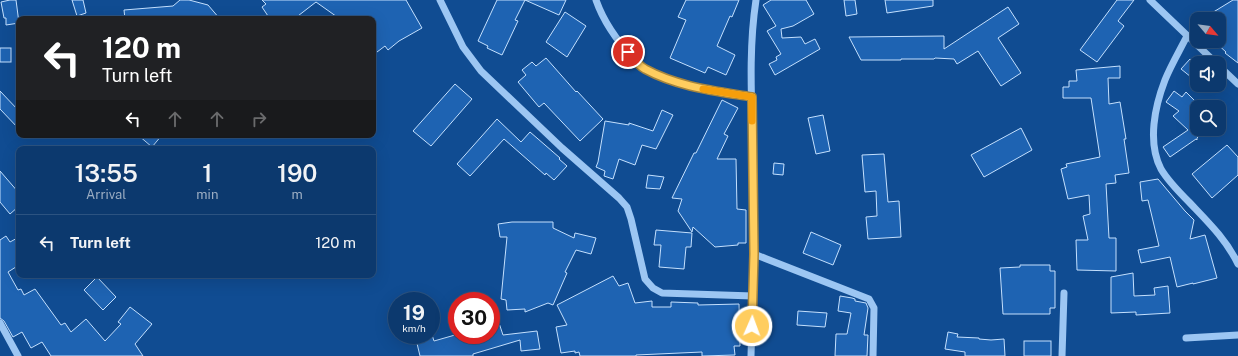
<!DOCTYPE html>
<html lang="en">
<head>
<meta charset="utf-8">
<style>
  body { margin:0; font-family:"Public Sans",sans-serif; background:#1a4476; color:#f1f3f6; height:100vh; display:flex; flex-direction:column; font-size:15px; white-space:nowrap }
  * { box-sizing:border-box; margin:0 }
  p { font-size:13px; color:#9aacc2 }
  .icon { flex:none; width:22px; height:22px; fill:none; stroke:currentColor; stroke-width:2; stroke-linecap:round; stroke-linejoin:round }
  .map { position:relative; flex:1; overflow:hidden }
  .drawer { position:absolute; left:16px; top:146px; width:360px; height:132px; display:flex; flex-direction:column; background:#0c396e; border-radius:8px; box-shadow:0 4px 16px #0002,0 0 0 1px #2c5381 }
  .drawer>* { flex:none }
  .top-card { position:absolute; left:16px; top:16px; width:360px; height:122px; border-radius:8px; box-shadow:0 4px 16px #0002,0 0 0 1px #2c5381; background:#202124; color:#fff; overflow:hidden }
  .needle { width:26px; rotate:119deg }
  .fabs { position:absolute; left:1190px; top:12px; display:grid; gap:8px }
  .fabs a { display:grid; place-items:center; width:36px; height:36px; border-radius:8px; background:#0c396e; box-shadow:0 4px 16px #0002,0 0 0 1px #2c5381; font-size:20px }
  .speed { position:absolute; left:388px; top:292px; display:flex; gap:8px; font-size:20px; font-weight:700; text-align:center }
  .speed>* { display:grid; place-content:center; width:52px; height:52px; border-radius:50%; background:#0c396e; box-shadow:0 4px 16px #0002,0 0 0 1px #2c5381; line-height:1 }
  .speed small { font-size:10px; font-weight:400 }
  .speed .limit { border:6px solid #d22; background:#fff; color:#111 }
  .pin { position:absolute; display:grid; place-items:center; width:34px; height:34px; color:#fff; margin:-17px; border:2px solid #fff; border-radius:50%; box-shadow:0 1px 4px #0007 }
  .me { position:absolute; width:44px; margin:-22px; rotate:2deg; stroke-linejoin:round; filter:drop-shadow(0 0 3px #0008) }
  .turn { display:flex; align-items:center; gap:14px; height:84px; padding:0 20px; font-size:18px }
  .turn .icon { width:52px; height:52px; stroke-width:2.5 }
  .turn b { display:block; font-size:28px; line-height:34px }
  .lanes { display:flex; align-items:center; height:38px; padding:0 20px; background:#0003; justify-content:center; gap:20px; direction:ltr }
  .lanes .off { opacity:.35 }
  .eta { display:flex; justify-content:space-evenly; align-items:center; height:68px; text-align:center }
  .eta b { font-size:24px; font-weight:600; line-height:28px }
  ul { padding:0; list-style:none }
  li { display:flex; align-items:center; gap:12px; height:56px; padding:0 20px; border-top:1px solid #2c5381 }
  li div { flex:1 }
  li b { display:block; font-size:15px }
  li em { font-style:normal }
  .map>svg:first-child { display:block }
  .building { fill:#1e63b2; stroke:#c4e0fe }
  .lines { fill:none; stroke-linecap:round; stroke-linejoin:round }
  .minor { stroke:#9cc6f3; stroke-width:7 }
  .route-casing { stroke:#a6853e; stroke-width:10 }
  .route { stroke:#ffcd5f; stroke-width:7 }
  .slow { stroke:#f59e0b; stroke-width:7 }
</style>
</head>
<body>
<div class="map">
<svg width="1238" height="356" viewBox="0 0 1238 356">
  <rect width="100%" height="100%" fill="#104c92"/>
  <g class="building">
    <polygon points="10,0 16,0 19,23 6,25 6,18 4,18 1,2"/>
    <polygon points="72,0 83,0 86,13 77,16"/>
    <polygon points="180,0 189,0 208,5 220,19 125,19 124,10 173,6"/>
    <polygon points="262,0 406,0 422,28 399,41 388,50 385,46 373,55 373,19 340,19 316,2 294,19 270,19 262,7 266,4"/>
    <polygon points="497,0 566,0 559,15 525,0 515,20 518,21 502,55 487,48 488,46 478,41"/>
    <polygon points="686,0 739,0 732,17 730,16 717,46 735,55 726,75 708,67 705,73 670,58 686,20 678,17"/>
    <polygon points="771,0 806,0 814,14 793,26 781,29 782,38 801,37 805,44 815,39 820,49 775,75 769,64 777,60 776,57 781,54 767,31 776,26 763,5"/>
    <polygon points="844,0 855,0 857,14 846,16"/>
    <polygon points="885,0 933,0 933,6 887,13"/>
    <polygon points="1117,0 1134,0 1118,21 1124,26 1097,62 1080,50"/>
    <polygon points="1233,0 1238,0 1238,63 1225,53 1226,52 1215,42 1219,41 1219,37 1224,32 1219,28 1219,19 1202,19"/>
    <polygon points="1008,7 1019,24 998,38 1021,73 1001,86 978,51 957,64 954,59 935,58 934,59 901,59 901,60 861,60 849,37 944,36 944,49"/>
    <polygon points="565,12 586,26 567,57 546,42"/>
    <rect x="0" y="48" width="11" height="14"/>
    <polygon points="546,58 576,92 577,91 603,119 580,141 544,103 539,107 518,82 526,75 522,70 532,62 536,66"/>
    <polygon points="1190,59 1197,65 1197,70 1191,77 1181,69"/>
    <polygon points="1120,66 1120,78 1108,78 1109,104 1120,102 1126,139 1124,139 1129,173 1115,175 1116,183 1106,184 1109,238 1116,238 1116,271 1077,270 1076,240 1088,240 1083,216 1090,214 1089,195 1068,199 1061,169 1067,167 1066,164 1100,157 1091,98 1063,98 1063,87 1069,87 1069,81 1077,81 1076,70"/>
    <polygon points="455,84 472,99 431,146 413,131"/>
    <polygon points="0,91 19,111 19,129 0,109"/>
    <polygon points="1174,91 1182,97 1186,92 1197,103 1197,129 1206,129 1197,138 1197,140 1196,139 1170,157 1163,147 1188,130 1173,116 1179,111 1166,102"/>
    <polygon points="722,100 738,108 724,134 728,136 717,159 736,159 737,209 746,210 746,243 738,243 738,245 715,247 693,227 692,232 678,211 682,199 672,198 694,153 696,153"/>
    <polygon points="662,110 673,115 656,149 642,145 635,165 619,159 613,179 604,176 605,171 596,167 598,162 605,121 629,125 629,123 653,131"/>
    <polygon points="823,115 830,151 816,154 808,118"/>
    <polygon points="497,119 521,142 530,132 560,158 559,159 567,166 554,180 546,173 545,175 504,139 470,176 457,164"/>
    <polygon points="1021,128 1032,150 984,177 971,155"/>
    <polygon points="138,135 162,135 152,147"/>
    <polygon points="1227,145 1238,157 1238,175 1212,198 1192,174"/>
    <polygon points="884,154 888,202 899,201 901,237 868,239 866,217 877,216 876,191 865,192 862,155"/>
    <polygon points="774,163 784,164 783,175 773,174"/>
    <polygon points="0,171 19,193 19,206 10,214 0,202"/>
    <polygon points="648,175 664,177 660,189 646,188"/>
    <polygon points="1158,179 1185,211 1194,220 1190,239 1205,235 1217,278 1193,284 1193,283 1177,287 1170,257 1141,263 1138,250 1159,246 1148,200 1142,201 1140,182"/>
    <polygon points="512,222 553,222 553,228 574,238 575,233 596,238 591,254 576,250 565,272 567,273 553,305 548,303 525,312 525,309 507,310 506,300 501,299 507,237 500,237 498,224"/>
    <polygon points="656,230 692,233 691,247 686,247 684,269 659,267 661,245 654,245"/>
    <polygon points="811,232 841,245 833,265 803,253"/>
    <polygon points="6,236 10,242 19,237 19,265 8,272 18,290 21,289 24,295 35,289 61,325 65,323 71,332 86,319 105,341 121,324 118,322 130,307 152,324 135,344 143,356 51,356 42,342 31,348 22,332 13,337 4,321 0,318 0,240"/>
    <polygon points="1020,265 1050,265 1050,271 1055,271 1055,308 1050,308 1050,314 1003,314 1000,268 1020,267"/>
    <polygon points="1133,273 1134,296 1155,295 1154,288 1168,286 1170,313 1136,315 1136,312 1111,313 1111,277"/>
    <polygon points="613,276 619,286 628,283 635,303 652,301 652,307 671,307 671,302 698,303 698,305 739,304 740,346 734,346 735,355 702,356 702,352 636,355 636,356 580,356 579,352 575,353 575,351 561,353 556,327 567,325 557,305"/>
    <polygon points="97,277 116,297 103,310 84,290"/>
    <polygon points="840,296 852,298 855,299 855,301 866,303 868,308 864,335 868,335 867,356 835,356 836,334 847,334 851,313 838,311"/>
    <polygon points="798,311 827,313 825,327 797,325"/>
    <polygon points="499,323 503,335 537,331 540,349 521,351 520,340 473,354 473,356 420,356 415,335 432,335 434,341 455,335 491,335 491,326"/>
    <polygon points="948,332 958,334 957,337 979,338 979,339 991,340 1004,339 1005,356 965,356 965,352 945,349"/>
    <rect x="1024" y="341" width="27" height="15"/>
  </g>
  <g class="lines">
    <g class="minor">
      <polyline points="440,0 463,47 481,71 562,148 619,198 627,207 631,219 645,279 653,288 662,293 753,296"/>
      <path d="M596,0C604,23 618,42 634,59C638,62 641,67 645,69C678,87 716,91 752,97"/>
      <polyline points="1150,0 1216,63"/>
      <path d="M1187,36C1180,50 1171,65 1165,80C1155,106 1147,142 1161,169C1168,181 1179,192 1189,202C1207,221 1226,239 1238,264"/>
      <polyline points="1219,66 1238,84"/>
      <polyline points="754,254 869,299 874,308 873,356"/>
      <polyline points="0,323 18,356"/>
      <polyline points="1186,338 1238,335"/>
      <path d="M751,356C753,290 754,224 753,158C752,106 748,52 756,0"/>
      <polyline points="1062,356 1064,293"/>
    </g>
  </g>
  <g class="lines">
    <defs>
      <path id="route" d="M628,52C633,58 639,66 645,69C678,87 716,91 752,97L754,254L752,326"/>
    </defs>
    <use href="#route" class="route-casing"/>
    <use href="#route" class="route"/>
    <polyline class="slow" points="703,89 752,97 752,121"/>
  </g>
</svg>
<div class="fabs">
<a><svg class="needle" viewBox="-14 -14 28 28"><path d="M0-13l5 13h-10z" fill="#e53935"/><path d="M0 13l5-13h-10z" fill="#9aacc2"/></svg></a>
<a><svg class="icon" aria-label="sound" viewBox="0 0 24 24"><path d="M4 9h4l5-4v14l-5-4H4zM17 9q2 3 0 6"/></svg></a>
<a><svg class="icon" aria-label="search" viewBox="0 0 24 24"><circle cx="10" cy="10" r="6"/><path d="M15 15l6 6"/></svg></a>
</div>
<div class="speed"><div>19<small>km/h</small></div><div class="limit">30</div></div>
<div class="pin" style="left:628px;top:52px;background:#d93025"><svg class="icon" aria-label="arrive" viewBox="0 0 24 24"><path d="M6 21V4h12l-3 4 3 4H6"/></svg></div>
<svg class="me" style="left:752px;top:326px" viewBox="-20 -20 40 40"><circle r="17" fill="#ffcd5f" stroke="#fff" stroke-width="3"/><path d="M0-11L8 9 0 5-8 9z" fill="#fff"/></svg>
<div class="top-card">
<div class="turn"><svg class="icon" aria-label="left" viewBox="0 0 24 24"><path d="M17 20v-9H6M10 6l-5 5 5 5"/></svg><div><b>120 m</b>Turn left</div></div>
<div class="lanes"><svg class="icon" aria-label="left" viewBox="0 0 24 24"><path d="M17 20v-9H6M10 6l-5 5 5 5"/></svg><svg class="icon off" aria-label="ahead" viewBox="0 0 24 24"><path d="M12 20V5M6 11l6-6 6 6"/></svg><svg class="icon off" aria-label="ahead" viewBox="0 0 24 24"><path d="M12 20V5M6 11l6-6 6 6"/></svg><svg class="icon off" aria-label="right" viewBox="0 0 24 24"><path d="M7 20v-9h11M14 6l5 5-5 5"/></svg></div>
</div>
<section class="drawer">
<div class="eta">
<div><b>13:55</b><p>Arrival</p></div>
<div><b>1</b><p>min</p></div>
<div><b>190</b><p>m</p></div>
</div>
<ul>
<li><svg class="icon" aria-label="left" viewBox="0 0 24 24"><path d="M17 20v-9H6M10 6l-5 5 5 5"/></svg><div><b>Turn left</b></div><em>120 m</em></li>
</ul>
</section>
</div>
</body>
</html>
